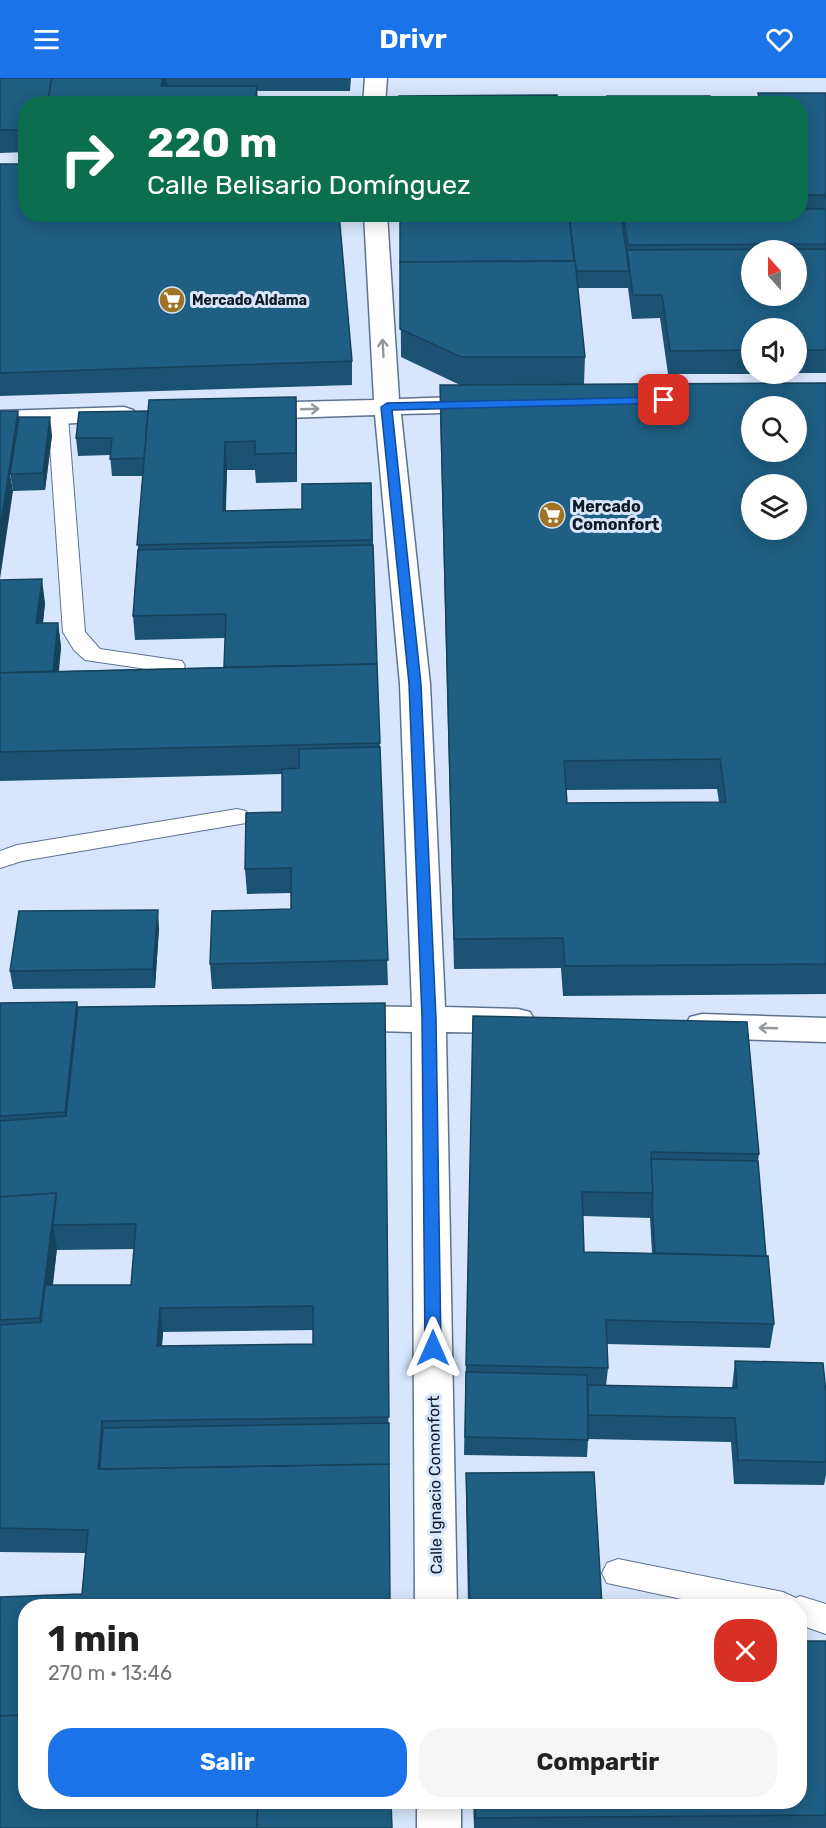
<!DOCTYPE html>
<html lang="es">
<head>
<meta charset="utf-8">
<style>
  body { margin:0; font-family:Rubik,sans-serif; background:#f6f6f6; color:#222; height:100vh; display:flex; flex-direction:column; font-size:22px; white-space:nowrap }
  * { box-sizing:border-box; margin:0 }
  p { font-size:20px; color:#767676 }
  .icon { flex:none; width:33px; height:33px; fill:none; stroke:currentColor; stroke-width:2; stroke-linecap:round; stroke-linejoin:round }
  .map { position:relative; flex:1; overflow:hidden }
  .details { position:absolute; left:18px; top:1521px; width:789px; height:210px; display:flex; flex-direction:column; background:#fff; border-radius:24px; box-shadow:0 3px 15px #0003 }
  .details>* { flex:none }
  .top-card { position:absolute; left:18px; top:18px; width:790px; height:126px; border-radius:24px; box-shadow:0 3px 15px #0003; background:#0b6e4f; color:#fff; overflow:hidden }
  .needle { width:39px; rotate:339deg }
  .fabs { position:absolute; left:741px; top:162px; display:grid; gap:12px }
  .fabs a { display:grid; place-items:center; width:66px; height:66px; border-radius:50%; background:#fff; box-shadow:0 3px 15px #0003; font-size:30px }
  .pin { position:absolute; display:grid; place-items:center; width:51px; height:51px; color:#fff; margin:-26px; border-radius:12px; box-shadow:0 3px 9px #0006 }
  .me { position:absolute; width:66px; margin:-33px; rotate:0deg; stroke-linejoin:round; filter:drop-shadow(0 0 4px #0008) }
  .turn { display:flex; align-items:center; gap:21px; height:126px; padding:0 30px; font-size:27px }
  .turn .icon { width:78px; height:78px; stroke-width:2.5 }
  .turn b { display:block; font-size:42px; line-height:51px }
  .round { display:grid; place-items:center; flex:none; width:63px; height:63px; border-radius:24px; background:#f6f6f6 }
  .summary { display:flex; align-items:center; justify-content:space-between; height:102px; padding:0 30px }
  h1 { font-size:36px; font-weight:700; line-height:45px }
  .cta { display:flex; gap:12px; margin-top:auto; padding:12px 30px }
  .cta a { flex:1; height:69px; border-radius:24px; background:#1a73e8; color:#fff; font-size:24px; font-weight:700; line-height:69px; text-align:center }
  .cta a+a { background:#f6f6f6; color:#222 }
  header { display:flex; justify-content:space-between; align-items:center; height:78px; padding:0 30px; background:#1a73e8; color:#fff; font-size:27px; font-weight:700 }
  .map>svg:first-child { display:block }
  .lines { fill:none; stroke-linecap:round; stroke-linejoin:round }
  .service-casing { stroke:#5d7392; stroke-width:2 }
  .minor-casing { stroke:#5d7392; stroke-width:3 }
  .service { fill:#fff; fill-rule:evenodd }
  .minor { fill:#fff; fill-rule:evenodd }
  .wall { fill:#1b5271; fill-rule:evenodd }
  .shaded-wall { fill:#16425c }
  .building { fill:#1f5f83; stroke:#16425c; stroke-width:1.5; fill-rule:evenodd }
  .oneway { stroke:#93989d }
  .route { fill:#1a73e8; stroke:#114b97; stroke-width:1.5 }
  .labels { text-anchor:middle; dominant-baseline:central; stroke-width:6; stroke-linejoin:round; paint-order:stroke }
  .far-poi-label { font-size:14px; font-weight:bold; fill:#101925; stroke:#d7e6fc; text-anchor:start }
  .poi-label { font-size:16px; font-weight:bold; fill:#101925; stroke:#d7e6fc; text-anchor:start }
  .street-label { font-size:16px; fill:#101925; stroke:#d7e6fc }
</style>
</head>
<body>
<header><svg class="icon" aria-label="menu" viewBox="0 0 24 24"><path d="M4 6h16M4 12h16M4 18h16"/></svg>Drivr<svg class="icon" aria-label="heart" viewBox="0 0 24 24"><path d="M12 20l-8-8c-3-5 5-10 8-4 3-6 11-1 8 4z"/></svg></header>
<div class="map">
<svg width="826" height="1750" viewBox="0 0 826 1750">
  <rect width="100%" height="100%" fill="#d7e6fc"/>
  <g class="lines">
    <defs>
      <g id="service">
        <polygon points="58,333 65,335 68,339 85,554 100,571 182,583 185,588 182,593 174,595 85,582 74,572 63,554 48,339 51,335"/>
        <polygon points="237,731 246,733 249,739 246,745 22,783 0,790 0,773 17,767"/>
        <polygon points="618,1481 783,1514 796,1520 800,1518 826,1526 826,1556 800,1547 800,1528 714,1528 607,1505 602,1495 607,1485"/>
      </g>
      <g id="minor">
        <polygon points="365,0 387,0 385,26 363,26"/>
        <polygon points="364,136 387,136 399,321 484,318 493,321 497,326 493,331 484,334 401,336 430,606 445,929 518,931 530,934 535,943 530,952 518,955 446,954 457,1528 415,1528 412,954 342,952 330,949 325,940 330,931 342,928 412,929 400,606 375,337 251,341 242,338 238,333 242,328 251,325 374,322"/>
        <polygon points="124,329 133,332 137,337 133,342 0,349 0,333"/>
        <polygon points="702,936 826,940 826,964 702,960 690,957 685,948 690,939"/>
        <rect x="417" y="1724" width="44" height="26"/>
      </g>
    </defs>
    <use href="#service" class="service-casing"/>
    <use href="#minor" class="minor-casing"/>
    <use href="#service" class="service"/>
    <use href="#minor" class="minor"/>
  </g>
  <g class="wall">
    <polygon points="0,0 351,0 350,13 257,13 26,26 26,74 0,75"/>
    <path d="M758,15H826V295H796V250H752V296H763H668L660,240L632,241L628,210H578L585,279L584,306L826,305V916L563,918L561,890L454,891L440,335V307H460L401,279L400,136H801V26H757ZM717,711L719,724L567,725L566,712Z"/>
    <polygon points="0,86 26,136 352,283 352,307 0,318"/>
    <polygon points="0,333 19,339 52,357 45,412 13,413"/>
    <polygon points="297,347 297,404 256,405 255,392 227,392 226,433 302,431 371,405 388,907 212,911 210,886 291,831 291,815 247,816 245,791 282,734 282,696 0,703 0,502 45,525 43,545 58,545 61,569 59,593 224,589 225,560 135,562 133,538 143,398 112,398 110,377 78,378 76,360"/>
    <polygon points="159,850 155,910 13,911 10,893"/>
    <path d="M77,924L78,929L385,925L390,1528L82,1516L85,1475L0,1474V925ZM57,1170V1172L134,1171L131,1207H53ZM313,1252V1266L162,1268L163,1254Z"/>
    <path d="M473,938L759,1076L758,1083L766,1178L774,1246L770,1270L607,1266L608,1290L606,1308L732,1310L735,1283L826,1315V1397L824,1407L734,1406L731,1364L588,1361L587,1379L464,1377ZM583,1138L650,1140L652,1175L584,1174Z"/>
    <polygon points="466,1395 602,1528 468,1528 466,1423"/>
    <polygon points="826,1563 826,1750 474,1750 473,1724 800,1724"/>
  </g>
  <g class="shaded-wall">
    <polygon points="163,0 166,0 167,14 161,8"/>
    <polygon points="257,8 258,26 255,26"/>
    <polygon points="296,319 297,347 297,404 296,375"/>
    <polygon points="18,333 21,357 10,396 13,413 0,501 0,452"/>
    <polygon points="50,339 52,357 45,412 43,395"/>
    <polygon points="225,364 227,392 224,461 223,433"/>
    <polygon points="42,501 45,525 40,570 36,545"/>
    <polygon points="58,545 61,569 55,623 52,598"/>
    <polygon points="158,832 159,850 155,910 153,891"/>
    <polygon points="77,924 82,954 69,1063 65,1034"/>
    <polygon points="56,1115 60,1144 53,1147 57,1170 45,1269 40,1240"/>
    <polygon points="160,1230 163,1254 160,1292 157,1268"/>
    <polygon points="102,1343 106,1367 103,1397 98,1391"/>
  </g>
  <g class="building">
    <polygon points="0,0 52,0 47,26 26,26 26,52 0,52"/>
    <polygon points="52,0 163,0 161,8 257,8 255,26 47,26"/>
    <polygon points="758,15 826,15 826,121 825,117 801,117 801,26 761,26"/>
    <polygon points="557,17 558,26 399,26 399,18"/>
    <polygon points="607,18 710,18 711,26 608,26"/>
    <polygon points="0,86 26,86 26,136 339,136 352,283 0,295"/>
    <polygon points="801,131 826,131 826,166 628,167 623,136 801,136"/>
    <polygon points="400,136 569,136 574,183 400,184"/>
    <polygon points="569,136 621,136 629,193 576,193"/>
    <path d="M826,171V272H796V250H752V272L670,273L662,217H633L627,172ZM752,172H796V218H752Z"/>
    <polygon points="575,183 585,279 461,279 400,251 400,184"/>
    <path d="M826,305V886L565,888L563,860L454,861L440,307ZM752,328H796V374H752ZM752,406H796V452H752ZM720,681L726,724L567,725L564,683Z"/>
    <polygon points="296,319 296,375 255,376 255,363 225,364 223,433 302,431 302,406 371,405 372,462 137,467 149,322"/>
    <polygon points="0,333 18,333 0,452"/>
    <polygon points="148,333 144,380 110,381 112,360 76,360 79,334"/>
    <polygon points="19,339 50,339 43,395 10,396"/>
    <polygon points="373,467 377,586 224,589 226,536 133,538 138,472"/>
    <polygon points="42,501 36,545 58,545 53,593 0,595 0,502"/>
    <polygon points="377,586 380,665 0,674 0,595"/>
    <polygon points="380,669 388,882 210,886 212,833 291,831 291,790 245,791 246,735 282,734 282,691 299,690 299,671"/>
    <polygon points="158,832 153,891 10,893 19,833"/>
    <polygon points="77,924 65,1034 0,1038 0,925"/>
    <path d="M385,925L389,1339L102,1343L98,1391L389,1386L390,1528H26V1637L0,1638V1519L82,1516L88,1452L0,1450V1247L41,1244L45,1207H131L136,1146L53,1147L56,1120V1115L0,1119V1043L66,1038L78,929ZM313,1228V1266L157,1268L160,1230Z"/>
    <polygon points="473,938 747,944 759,1076 651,1074 653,1115 582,1114 584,1174 768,1178 774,1246 606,1242 608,1290 466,1287"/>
    <polygon points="651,1081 758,1083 766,1178 655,1175 652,1125 653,1115"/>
    <polygon points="56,1115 40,1240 0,1242 0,1119"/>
    <polygon points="735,1283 823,1285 826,1315 826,1384 738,1382 735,1340 588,1337 588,1307 737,1310"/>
    <polygon points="466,1294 587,1297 588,1362 465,1359"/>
    <polygon points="389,1345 389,1386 100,1391 103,1350"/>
    <polygon points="594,1394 602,1528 470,1528 466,1395"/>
    <polygon points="800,1563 826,1563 826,1737 475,1740 475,1724 800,1724"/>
    <polygon points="26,1637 26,1724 258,1724 257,1750 0,1750 0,1638"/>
    <polygon points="258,1724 391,1724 392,1750 257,1750"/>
  </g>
  <defs><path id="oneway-shaft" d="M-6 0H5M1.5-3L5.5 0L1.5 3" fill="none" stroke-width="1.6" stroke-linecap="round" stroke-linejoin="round" transform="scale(1.5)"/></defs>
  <g class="oneway">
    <use href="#oneway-shaft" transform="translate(383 270) rotate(-93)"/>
    <use href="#oneway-shaft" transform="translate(310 331) rotate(-2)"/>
    <use href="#oneway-shaft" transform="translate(768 950) rotate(-178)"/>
  </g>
  <polygon class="route" points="664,319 669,322 668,325 392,332 421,606 436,940 441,1270 433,1276 425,1270 422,940 409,606 381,329 387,325"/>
  <defs>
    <symbol id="supermarket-disc" viewBox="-11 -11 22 22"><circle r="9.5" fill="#9f7323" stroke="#d7e6fc"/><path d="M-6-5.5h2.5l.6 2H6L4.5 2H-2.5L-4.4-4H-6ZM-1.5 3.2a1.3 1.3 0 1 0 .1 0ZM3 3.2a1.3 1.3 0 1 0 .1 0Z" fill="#fff"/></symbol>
  </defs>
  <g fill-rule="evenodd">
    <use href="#supermarket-disc" x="157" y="207" width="30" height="30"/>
    <use href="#supermarket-disc" x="537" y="422" width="30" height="30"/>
  </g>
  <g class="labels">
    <g class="far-poi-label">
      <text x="192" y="222">Mercado Aldama</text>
    </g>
    <g class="poi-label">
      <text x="572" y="428">Mercado<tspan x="572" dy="18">Comonfort</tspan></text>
    </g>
    <g class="street-label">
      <text transform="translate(435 1407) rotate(-91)">Calle Ignacio Comonfort</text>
    </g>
  </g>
</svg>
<div class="fabs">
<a><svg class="needle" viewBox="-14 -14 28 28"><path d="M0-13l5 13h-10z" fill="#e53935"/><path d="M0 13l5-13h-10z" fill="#767676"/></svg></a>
<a><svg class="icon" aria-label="sound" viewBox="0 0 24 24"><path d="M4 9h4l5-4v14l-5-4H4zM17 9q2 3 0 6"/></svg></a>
<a><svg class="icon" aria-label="search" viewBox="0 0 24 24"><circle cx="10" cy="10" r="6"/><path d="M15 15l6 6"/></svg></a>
<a><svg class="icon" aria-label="layers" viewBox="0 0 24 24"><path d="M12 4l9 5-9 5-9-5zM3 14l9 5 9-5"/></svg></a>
</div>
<div class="pin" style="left:664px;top:322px;background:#d93025"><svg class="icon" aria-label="arrive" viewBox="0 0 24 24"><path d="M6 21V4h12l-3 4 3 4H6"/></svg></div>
<svg class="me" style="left:433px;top:1270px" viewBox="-20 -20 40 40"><path d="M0-17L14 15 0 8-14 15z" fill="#1a73e8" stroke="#fff" stroke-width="4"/></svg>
<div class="top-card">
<div class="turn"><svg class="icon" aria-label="right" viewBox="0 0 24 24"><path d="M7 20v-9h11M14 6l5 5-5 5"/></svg><div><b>220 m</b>Calle Belisario Domínguez</div></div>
</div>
<section class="details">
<div class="summary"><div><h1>1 min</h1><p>270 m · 13:46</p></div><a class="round" style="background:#d93025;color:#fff"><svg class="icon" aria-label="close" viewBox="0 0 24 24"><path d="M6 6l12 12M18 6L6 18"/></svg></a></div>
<div class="cta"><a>Salir</a><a>Compartir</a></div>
</section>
</div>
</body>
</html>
